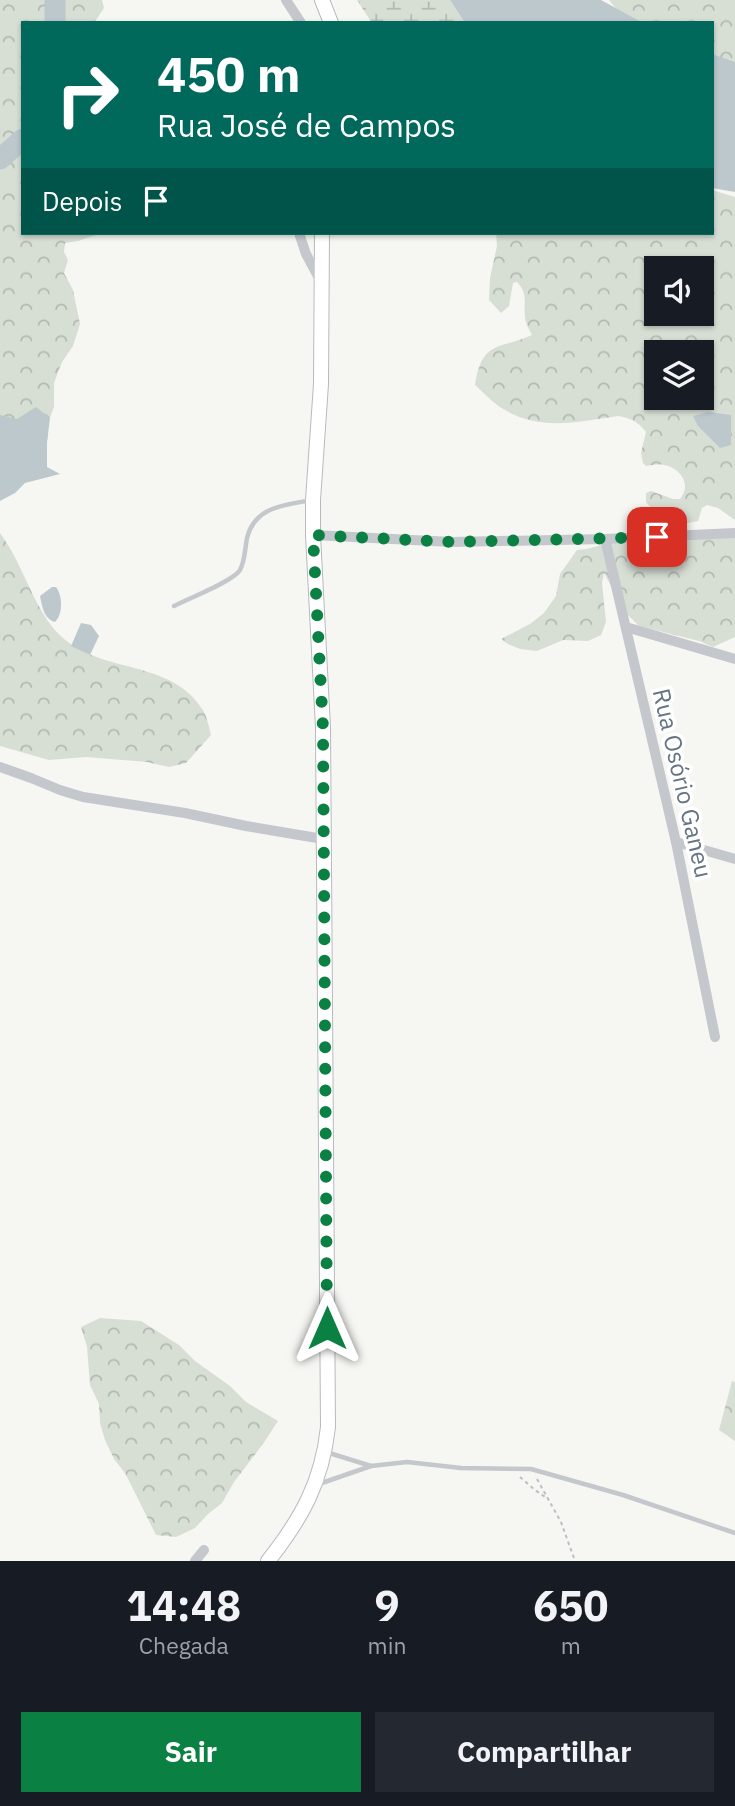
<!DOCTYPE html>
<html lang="pt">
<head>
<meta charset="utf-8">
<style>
  body { margin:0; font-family:"IBM Plex Sans",sans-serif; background:#242831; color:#f1f3f6; height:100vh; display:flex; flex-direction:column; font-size:26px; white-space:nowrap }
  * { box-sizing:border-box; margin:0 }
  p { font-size:23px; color:#9ea1a6 }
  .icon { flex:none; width:38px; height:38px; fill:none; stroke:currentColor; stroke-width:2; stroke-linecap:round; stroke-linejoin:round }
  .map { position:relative; height:1561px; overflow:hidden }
  .sheet { display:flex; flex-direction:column; background:#171b24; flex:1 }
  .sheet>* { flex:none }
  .hud { position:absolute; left:21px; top:21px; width:693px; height:214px; border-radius:0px; box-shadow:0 2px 5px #0004; background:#00695c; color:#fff; overflow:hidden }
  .tools { position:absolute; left:644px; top:256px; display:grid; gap:14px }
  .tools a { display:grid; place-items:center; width:70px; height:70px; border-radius:0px; background:#171b24; box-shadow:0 2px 5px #0004; font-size:35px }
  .pin { position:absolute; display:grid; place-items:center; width:60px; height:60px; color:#fff; margin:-30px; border-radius:14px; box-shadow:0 4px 10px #0006 }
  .me { position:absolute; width:77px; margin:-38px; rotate:0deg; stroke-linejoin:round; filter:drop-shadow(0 0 5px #0008) }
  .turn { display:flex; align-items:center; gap:24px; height:147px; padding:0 21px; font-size:32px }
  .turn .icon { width:91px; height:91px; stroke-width:2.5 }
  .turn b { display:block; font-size:49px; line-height:60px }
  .then { display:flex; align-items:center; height:66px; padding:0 21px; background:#0003; gap:14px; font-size:26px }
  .eta { display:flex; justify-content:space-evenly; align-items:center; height:119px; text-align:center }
  .eta b { font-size:42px; font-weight:800; line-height:49px }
  .cta { display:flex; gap:14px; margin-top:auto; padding:14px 21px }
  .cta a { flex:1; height:80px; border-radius:0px; background:#0b8043; color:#fff; font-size:28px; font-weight:800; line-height:80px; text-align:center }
  .cta a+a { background:#242831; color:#f1f3f6 }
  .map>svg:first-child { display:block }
  .forest { fill:url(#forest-crowns); fill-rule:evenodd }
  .wetland { fill:url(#wetland-marsh) }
  .water { fill:#bdc8cd }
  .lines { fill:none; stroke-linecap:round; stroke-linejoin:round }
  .river { stroke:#bdc8cd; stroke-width:21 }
  .primary-casing { stroke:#b7bbbf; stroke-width:16 }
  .path { stroke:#bdc0c2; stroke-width:2; stroke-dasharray:3.5 3.5; stroke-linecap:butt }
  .service { stroke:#c4c7cb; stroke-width:4.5 }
  .minor { stroke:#c4c7cb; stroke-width:10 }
  .primary { stroke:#fff; stroke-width:14 }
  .route { stroke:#0b8043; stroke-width:12; stroke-dasharray:0 21.6 }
  .labels { text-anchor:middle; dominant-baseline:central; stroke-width:7; stroke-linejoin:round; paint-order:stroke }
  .street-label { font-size:24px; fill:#647485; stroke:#fff }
</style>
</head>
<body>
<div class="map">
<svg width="735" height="1561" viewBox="0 0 735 1561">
  <defs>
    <pattern id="forest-crowns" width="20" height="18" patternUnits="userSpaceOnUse" patternTransform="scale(1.75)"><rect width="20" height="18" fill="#d7ded4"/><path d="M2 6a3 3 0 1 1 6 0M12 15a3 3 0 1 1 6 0" fill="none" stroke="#b2b9b2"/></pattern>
    <pattern id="wetland-marsh" width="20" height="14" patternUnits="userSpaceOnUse" patternTransform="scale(1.75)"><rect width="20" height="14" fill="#d7ded4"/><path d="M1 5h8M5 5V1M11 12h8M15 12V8" fill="none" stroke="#b2b9b2"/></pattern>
  </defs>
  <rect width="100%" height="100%" fill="#f6f6f3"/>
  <g class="forest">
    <polygon points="0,0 102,0 104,8 94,23 23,23 23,233 102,233 78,241 65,243 64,252 68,260 64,273 73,290 80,324 73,346 62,362 54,383 54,407 48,423 48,439 41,443 0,431"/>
    <polygon points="609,0 735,0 735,74 712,70 712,23 634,23 618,11"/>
    <path d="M712,190L735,197V520L718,508L707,505L702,508L698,521C668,528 665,524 646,502V493L651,491L673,499H680C692,485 681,468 664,465C659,464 652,465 646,466L643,463L641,453L646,432C638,422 631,418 618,416C576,422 538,432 500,407C491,401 483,392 475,385C482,340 498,350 532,335C529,329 525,323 525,317C523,302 529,295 517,282L513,283L509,306L501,313L489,300L490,278L497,246L496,233H712ZM656,268H702V313H656ZM656,352H702V397H656Z"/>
    <polygon points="735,532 735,637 713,647 699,641 639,626 625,612 604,573 602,583 606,622 601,635 588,641 563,640 537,651 520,649 508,644 501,639 530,624 544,613 556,596 560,574 577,550 586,549 623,540"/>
    <path d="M0,533C24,565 35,614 63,638C103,674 171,659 203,710C207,717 209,727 211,735L186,763L169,767L147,762L86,757L49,760L0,746Z"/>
    <polygon points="100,1318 141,1321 179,1345 195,1361 230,1386 246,1402 278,1421 263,1444 234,1482 222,1503 208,1514 195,1528 176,1537 156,1535 125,1473 114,1459 105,1440 100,1423 99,1404 90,1385 87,1347 81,1327"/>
    <polygon points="732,1381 735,1382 735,1441 719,1430"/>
  </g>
  <polygon class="wetland" points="357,0 450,0 465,23 372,23"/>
  <g class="water">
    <polygon points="450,0 601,0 643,23 465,23"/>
    <polygon points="712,54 735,62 735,192 712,188"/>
    <polygon points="36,407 50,418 47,442 47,467 60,474 25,483 15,493 0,501 0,415 17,419"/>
    <polygon points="708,412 731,415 731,445 720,448 698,426 693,416"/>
    <path d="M52,587H56C63,596 63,615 55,622C44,619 42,606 40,596Z"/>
    <polygon points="81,623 91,625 99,636 90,655 71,646"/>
  </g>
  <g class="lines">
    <g class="river">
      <polyline points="55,0 55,23"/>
      <polyline points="0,159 23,139"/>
    </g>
    <defs>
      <g id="primary">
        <polyline points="322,0 331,23"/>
        <path d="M268,1561C302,1518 322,1482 328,1427L323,728L313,535V500L321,384L322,233"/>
      </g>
    </defs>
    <use href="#primary" class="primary-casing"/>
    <g class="path">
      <polyline points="520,1477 535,1490 548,1499"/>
      <polyline points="537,1479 561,1522 575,1561"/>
    </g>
    <g class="service">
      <path d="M174,606C187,599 234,581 240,570C245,561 245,548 247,538C255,506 285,505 312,500"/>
      <polyline points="326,1452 371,1466"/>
      <polyline points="319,1484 371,1466 407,1462 461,1468 531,1469 623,1495 735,1533"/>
    </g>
    <g class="minor">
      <polyline points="286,0 301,23"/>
      <polyline points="299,233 306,254 320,280"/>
      <polyline points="313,535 452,542 605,539 735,533"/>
      <polyline points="605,539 676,842 715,1037"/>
      <polyline points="626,627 735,659"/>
      <polyline points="0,767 31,778 60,790 83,797 185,813 246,826 323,839"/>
      <polyline points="676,842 735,859"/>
      <polyline points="195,1561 204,1550"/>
    </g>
    <use href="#primary" class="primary"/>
  </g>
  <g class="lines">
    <polyline class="route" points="327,1328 323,728 313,535 452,542 657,537"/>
  </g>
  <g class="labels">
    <g class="street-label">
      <text transform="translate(683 783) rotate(77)">Rua Osório Ganeu</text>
    </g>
  </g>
</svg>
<div class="tools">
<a><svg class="icon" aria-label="sound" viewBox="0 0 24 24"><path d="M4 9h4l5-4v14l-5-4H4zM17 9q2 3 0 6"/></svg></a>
<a><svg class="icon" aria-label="layers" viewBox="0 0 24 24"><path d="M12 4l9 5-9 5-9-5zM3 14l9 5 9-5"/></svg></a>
</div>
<div class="pin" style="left:657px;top:537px;background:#d93025"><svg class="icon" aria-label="arrive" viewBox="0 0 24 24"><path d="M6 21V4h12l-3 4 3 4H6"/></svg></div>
<svg class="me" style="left:327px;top:1328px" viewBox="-20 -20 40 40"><path d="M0-17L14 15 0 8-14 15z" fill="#0b8043" stroke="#fff" stroke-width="4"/></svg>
<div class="hud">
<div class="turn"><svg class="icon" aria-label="right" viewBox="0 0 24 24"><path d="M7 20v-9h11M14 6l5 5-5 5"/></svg><div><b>450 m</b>Rua José de Campos</div></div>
<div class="then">Depois<svg class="icon" aria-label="arrive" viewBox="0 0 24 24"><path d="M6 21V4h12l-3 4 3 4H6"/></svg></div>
</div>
</div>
<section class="sheet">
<div class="eta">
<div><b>14:48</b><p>Chegada</p></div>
<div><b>9</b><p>min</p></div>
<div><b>650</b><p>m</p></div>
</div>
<div class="cta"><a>Sair</a><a>Compartilhar</a></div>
</section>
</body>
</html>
